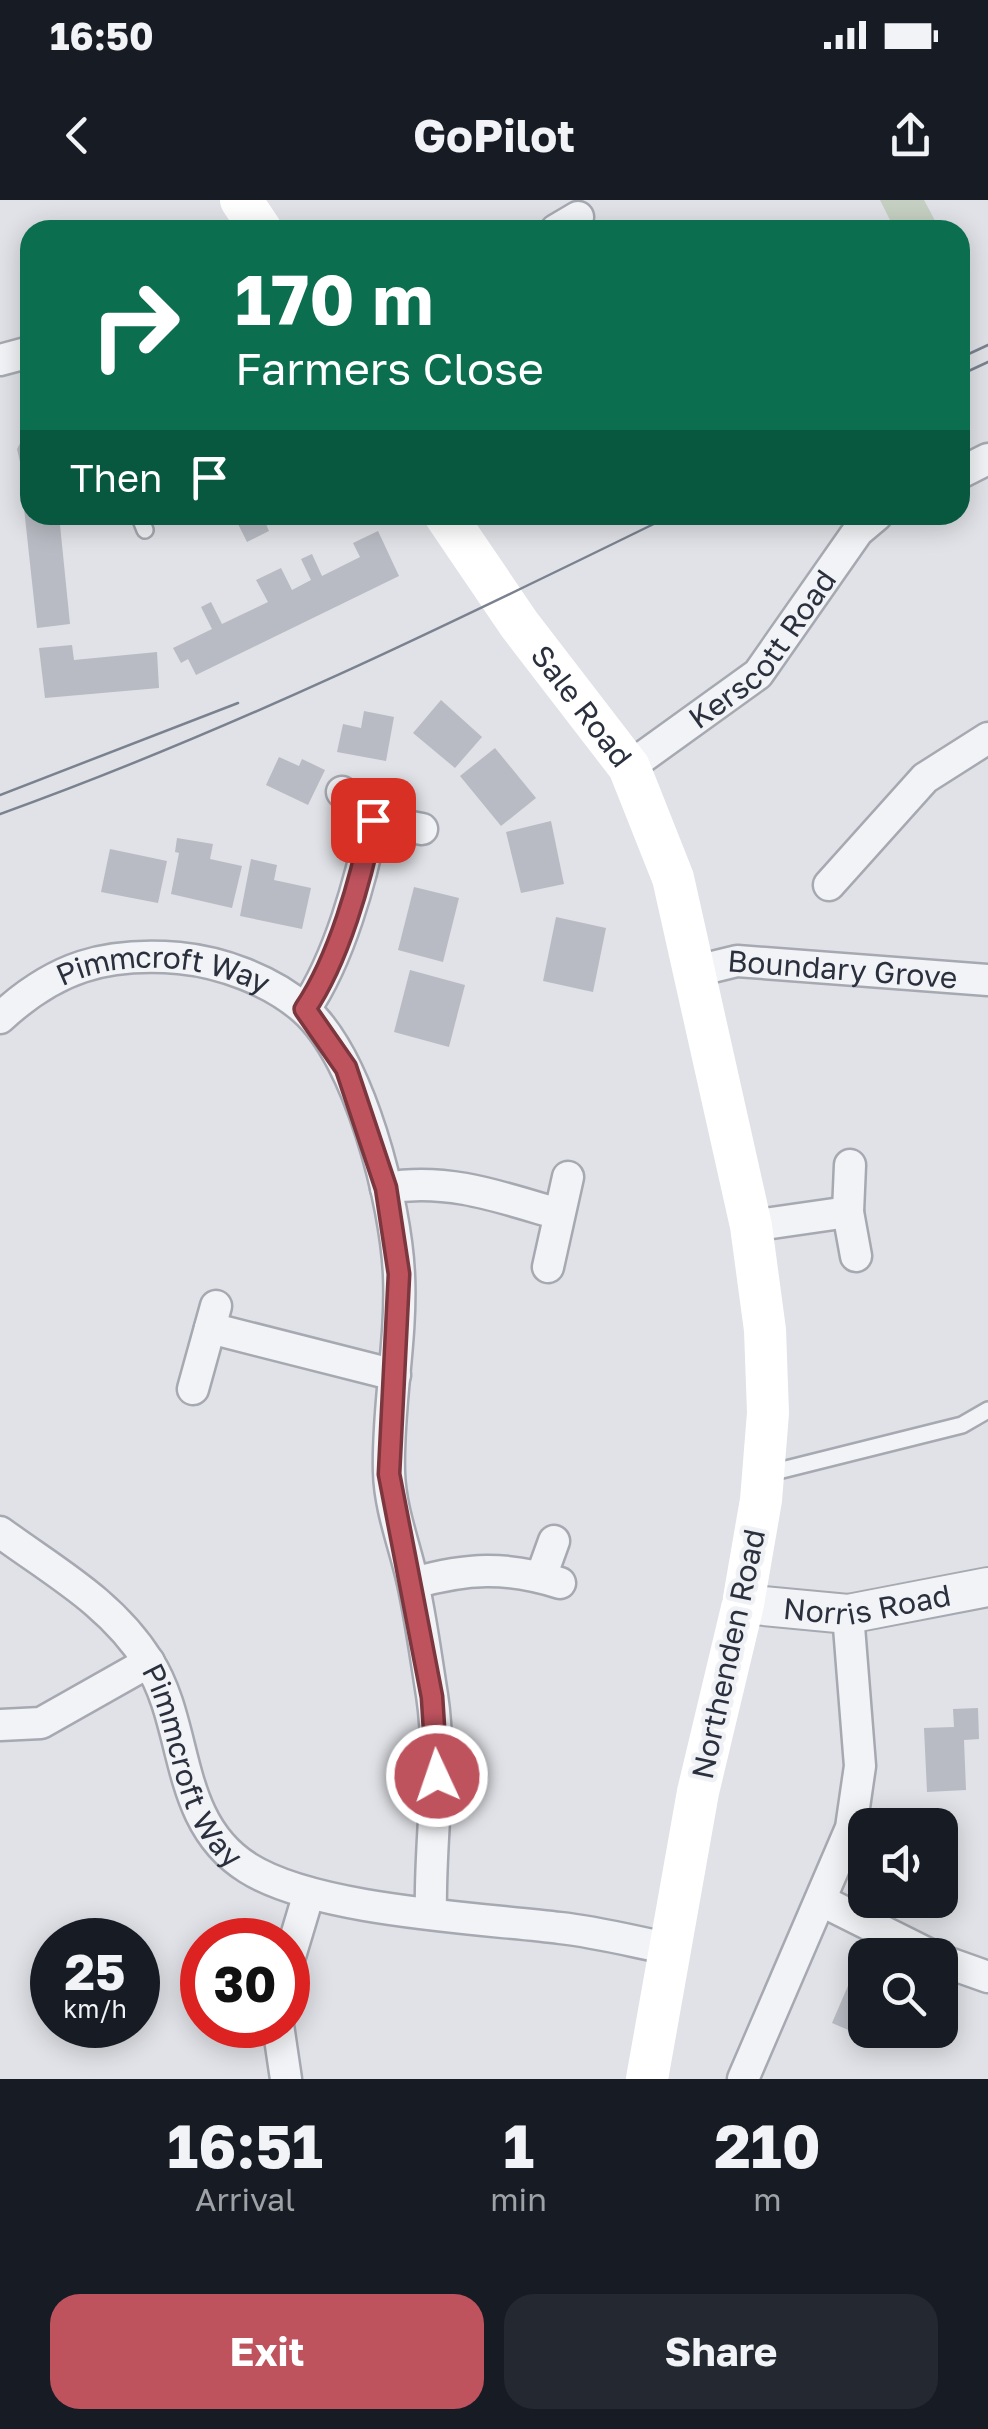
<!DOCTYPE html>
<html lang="en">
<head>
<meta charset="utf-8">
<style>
  body { margin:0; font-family:"Golos Text",sans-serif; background:#242831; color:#f1f3f6; height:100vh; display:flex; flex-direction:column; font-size:38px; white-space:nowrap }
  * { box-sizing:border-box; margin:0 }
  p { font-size:32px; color:#9ea1a6 }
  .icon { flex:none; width:55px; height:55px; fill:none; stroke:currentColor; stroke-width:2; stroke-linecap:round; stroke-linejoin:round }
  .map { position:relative; height:1879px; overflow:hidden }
  .drawer { display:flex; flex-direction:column; background:#171b24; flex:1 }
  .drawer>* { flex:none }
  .hud { position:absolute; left:20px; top:20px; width:950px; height:305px; border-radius:30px; box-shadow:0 5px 25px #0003; background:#0b6e4f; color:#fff; overflow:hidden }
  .controls { position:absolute; left:848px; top:1608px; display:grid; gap:20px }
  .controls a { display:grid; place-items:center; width:110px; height:110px; border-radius:20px; background:#171b24; box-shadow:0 5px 25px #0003; font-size:50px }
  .speed { position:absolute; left:30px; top:1718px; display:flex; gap:20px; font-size:50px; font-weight:700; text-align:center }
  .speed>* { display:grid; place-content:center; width:130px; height:130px; border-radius:50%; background:#171b24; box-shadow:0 5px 25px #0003; line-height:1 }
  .speed small { font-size:25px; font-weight:400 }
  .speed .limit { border:15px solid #d22; background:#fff; color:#111 }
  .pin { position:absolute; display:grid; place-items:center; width:85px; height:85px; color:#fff; margin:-42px; border-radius:20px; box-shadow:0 5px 15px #0006 }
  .me { position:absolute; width:110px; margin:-55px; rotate:357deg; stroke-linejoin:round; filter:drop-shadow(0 0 8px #0008) }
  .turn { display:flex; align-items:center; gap:35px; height:210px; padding:0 50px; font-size:45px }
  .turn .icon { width:130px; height:130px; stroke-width:2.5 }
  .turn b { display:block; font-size:70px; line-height:85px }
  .then { display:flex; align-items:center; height:95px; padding:0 50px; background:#0003; gap:20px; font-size:38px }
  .eta { display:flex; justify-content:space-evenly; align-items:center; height:170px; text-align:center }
  .eta b { font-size:60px; font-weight:700; line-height:70px }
  .primary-button { display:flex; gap:20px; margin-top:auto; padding:20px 50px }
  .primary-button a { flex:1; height:115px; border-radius:30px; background:#be535e; color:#fff; font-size:40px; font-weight:700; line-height:115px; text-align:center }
  .primary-button a+a { background:#242831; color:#f1f3f6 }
  .status { display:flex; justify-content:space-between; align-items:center; height:70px; padding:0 50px; background:#171b24; direction:ltr }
  .status svg { height:28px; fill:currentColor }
  header { display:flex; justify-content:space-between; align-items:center; height:130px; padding:0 50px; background:#171b24; font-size:45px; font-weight:700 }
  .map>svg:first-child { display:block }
  .green { fill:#c5d0c2 }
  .building { fill:#b8bbc3 }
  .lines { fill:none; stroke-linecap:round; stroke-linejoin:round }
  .service-casing { stroke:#a6a9b1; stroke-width:20 }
  .minor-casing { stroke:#a6a9b1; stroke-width:35 }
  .tertiary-casing { stroke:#a6a9b1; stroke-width:42 }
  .service { stroke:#f2f3f6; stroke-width:15 }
  .minor { stroke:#f2f3f6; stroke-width:30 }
  .tertiary { stroke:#f2f3f6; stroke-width:38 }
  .secondary { stroke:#fff; stroke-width:42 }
  .tram { stroke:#7b828f; stroke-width:2.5 }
  .route-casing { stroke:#7c363d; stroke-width:25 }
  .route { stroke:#be535e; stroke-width:18 }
  .labels { text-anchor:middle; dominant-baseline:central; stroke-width:9; stroke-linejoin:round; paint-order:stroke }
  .street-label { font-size:30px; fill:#2a303d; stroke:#eff1f5 }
</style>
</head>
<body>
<div class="status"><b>16:50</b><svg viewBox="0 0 49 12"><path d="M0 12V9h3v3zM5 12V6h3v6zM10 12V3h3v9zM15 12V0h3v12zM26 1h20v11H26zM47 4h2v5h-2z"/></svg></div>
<header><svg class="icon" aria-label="back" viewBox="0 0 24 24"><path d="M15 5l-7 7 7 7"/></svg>GoPilot<svg class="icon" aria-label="share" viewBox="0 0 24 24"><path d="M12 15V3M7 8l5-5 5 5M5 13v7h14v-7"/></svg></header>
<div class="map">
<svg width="988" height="1879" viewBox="0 0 988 1879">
  <rect width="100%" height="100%" fill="#e0e2e7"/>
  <polygon class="green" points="880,0 924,0 940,30 895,30"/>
  <g class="building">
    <polygon points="30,225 30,278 24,279 17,249"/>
    <polygon points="30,298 30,315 59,315 70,424 37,428 23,299"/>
    <polygon points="240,315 262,315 269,331 247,342 235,318"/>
    <polygon points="378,331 399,376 196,475 188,459 181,463 173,448 212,429 201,407 211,402 222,424 268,402 256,380 281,368 292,390 311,380 301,359 312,354 322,376 360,357 353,343"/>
    <polygon points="72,445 74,460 157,452 159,488 45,498 39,448"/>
    <polygon points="441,500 482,537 455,568 413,533"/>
    <polygon points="364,511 394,517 386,561 337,552 343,524 361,528"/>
    <polygon points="495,548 536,598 501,626 460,576"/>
    <polygon points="279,557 299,566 302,559 325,570 308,605 266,585"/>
    <polygon points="551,621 564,684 521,693 506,632"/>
    <polygon points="177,638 213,644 210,659 242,666 232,708 171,694 179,653 175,652"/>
    <polygon points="110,649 167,661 158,703 101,692"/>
    <polygon points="251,659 277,665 274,680 311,688 302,729 240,716"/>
    <polygon points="414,687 459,698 443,762 398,750"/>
    <polygon points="556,717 606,728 593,792 543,781"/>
    <polygon points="410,770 465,785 449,847 394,832"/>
    <polygon points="978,1508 979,1539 964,1540 966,1590 927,1592 924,1528 954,1527 953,1509"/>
    <polygon points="919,1617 957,1630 941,1678 940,1625 916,1625"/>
    <polygon points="856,1767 865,1771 865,1830 895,1830 888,1847 832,1823"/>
  </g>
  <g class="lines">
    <defs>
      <g id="service">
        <polyline points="139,315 145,330"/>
        <polyline points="766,1274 962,1225 988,1210"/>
      </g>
      <g id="minor">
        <polyline points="556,30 578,17"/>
        <polyline points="0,160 30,152"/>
        <polyline points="960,273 988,259"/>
        <path id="s1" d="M629,567L758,474L858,331L877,315"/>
        <polyline points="342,592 373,620 422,629"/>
        <polyline points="829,685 925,578 988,538"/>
        <path id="s2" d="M696,771L737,761L988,780"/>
        <path d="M305,809C339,759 361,680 373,620"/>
        <path id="s3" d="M0,818C55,767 105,752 179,758C221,762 271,780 304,809C360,858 396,1003 399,1075C402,1141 387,1207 389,1272C390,1310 405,1346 413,1383C421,1419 426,1458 432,1495C443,1567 429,1641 431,1714"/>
        <polyline points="850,965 848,1012 856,1056"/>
        <path d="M386,988C446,977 501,997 558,1014"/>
        <polyline points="751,1026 848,1012"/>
        <polyline points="548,1067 568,977"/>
        <polyline points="210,1128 395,1175"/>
        <polyline points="193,1189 216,1106"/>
        <path id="s4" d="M0,1332C53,1371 112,1403 148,1461C190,1527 173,1621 248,1668C316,1711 479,1718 560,1728C598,1732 635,1742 672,1749"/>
        <polyline points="541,1377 554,1341"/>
        <path d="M414,1383C467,1368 506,1366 560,1383"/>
        <polyline points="0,1525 41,1523 149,1462"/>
        <polyline points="822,1701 930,1755"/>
        <polyline points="940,1760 988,1777"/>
        <polyline points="288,1763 309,1693"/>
        <polyline points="278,1825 286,1879"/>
        <polyline points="743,1879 851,1628 860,1566 848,1414"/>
      </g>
      <g id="tertiary">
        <path id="s5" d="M743,1404L848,1414L988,1387"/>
      </g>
    </defs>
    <use href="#service" class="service-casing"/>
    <use href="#minor" class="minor-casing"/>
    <use href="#tertiary" class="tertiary-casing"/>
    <use href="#service" class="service"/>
    <use href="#minor" class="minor"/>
    <use href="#tertiary" class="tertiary"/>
    <g class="secondary">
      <polyline points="241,0 261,30"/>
      <path id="s6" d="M445,315L519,424L629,567L673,678L751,1026L765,1130L768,1213L761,1300L743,1404L698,1592L647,1879"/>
    </g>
    <g class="tram">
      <polyline points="960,158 988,145"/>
      <polyline points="960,175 988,162"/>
      <polyline points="0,595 238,503"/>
      <path d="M0,614C231,531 452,423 672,315"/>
    </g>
  </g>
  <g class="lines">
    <defs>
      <path id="route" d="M373,620C361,679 339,759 305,809L346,868L386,988L399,1074L389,1274L432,1497L437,1576"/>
    </defs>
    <use href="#route" class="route-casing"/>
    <use href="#route" class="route"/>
  </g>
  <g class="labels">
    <g class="street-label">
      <text stroke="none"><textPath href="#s1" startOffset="180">Kerscott Road</textPath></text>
      <text stroke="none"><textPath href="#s6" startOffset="235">Sale Road</textPath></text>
      <text stroke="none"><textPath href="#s2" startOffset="148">Boundary Grove</textPath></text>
      <text stroke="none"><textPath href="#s3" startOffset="180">Pimmcroft Way</textPath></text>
      <text stroke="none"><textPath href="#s5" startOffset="125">Norris Road</textPath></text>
      <text transform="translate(728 1454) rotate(-78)">Northenden Road</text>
      <text stroke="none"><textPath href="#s4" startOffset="312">Pimmcroft Way</textPath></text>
    </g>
  </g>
</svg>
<div class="controls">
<a><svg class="icon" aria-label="sound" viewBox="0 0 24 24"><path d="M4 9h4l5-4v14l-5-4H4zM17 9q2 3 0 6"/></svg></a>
<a><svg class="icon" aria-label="search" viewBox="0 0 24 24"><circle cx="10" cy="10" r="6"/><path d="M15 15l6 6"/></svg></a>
</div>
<div class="speed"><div>25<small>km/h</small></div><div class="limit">30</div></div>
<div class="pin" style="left:373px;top:620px;background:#d93025"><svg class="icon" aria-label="arrive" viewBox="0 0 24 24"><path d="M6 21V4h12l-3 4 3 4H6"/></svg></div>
<svg class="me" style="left:437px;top:1576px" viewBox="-20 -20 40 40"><circle r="17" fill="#be535e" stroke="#fff" stroke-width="3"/><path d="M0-11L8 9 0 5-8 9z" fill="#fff"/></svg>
<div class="hud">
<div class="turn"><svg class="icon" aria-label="right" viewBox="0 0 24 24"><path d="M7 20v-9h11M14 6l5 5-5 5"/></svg><div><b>170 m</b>Farmers Close</div></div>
<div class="then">Then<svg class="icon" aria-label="arrive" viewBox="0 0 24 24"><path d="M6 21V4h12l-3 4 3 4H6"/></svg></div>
</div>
</div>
<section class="drawer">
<div class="eta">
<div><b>16:51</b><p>Arrival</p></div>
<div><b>1</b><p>min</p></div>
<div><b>210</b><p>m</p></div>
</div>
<div class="primary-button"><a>Exit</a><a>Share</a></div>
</section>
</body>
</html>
